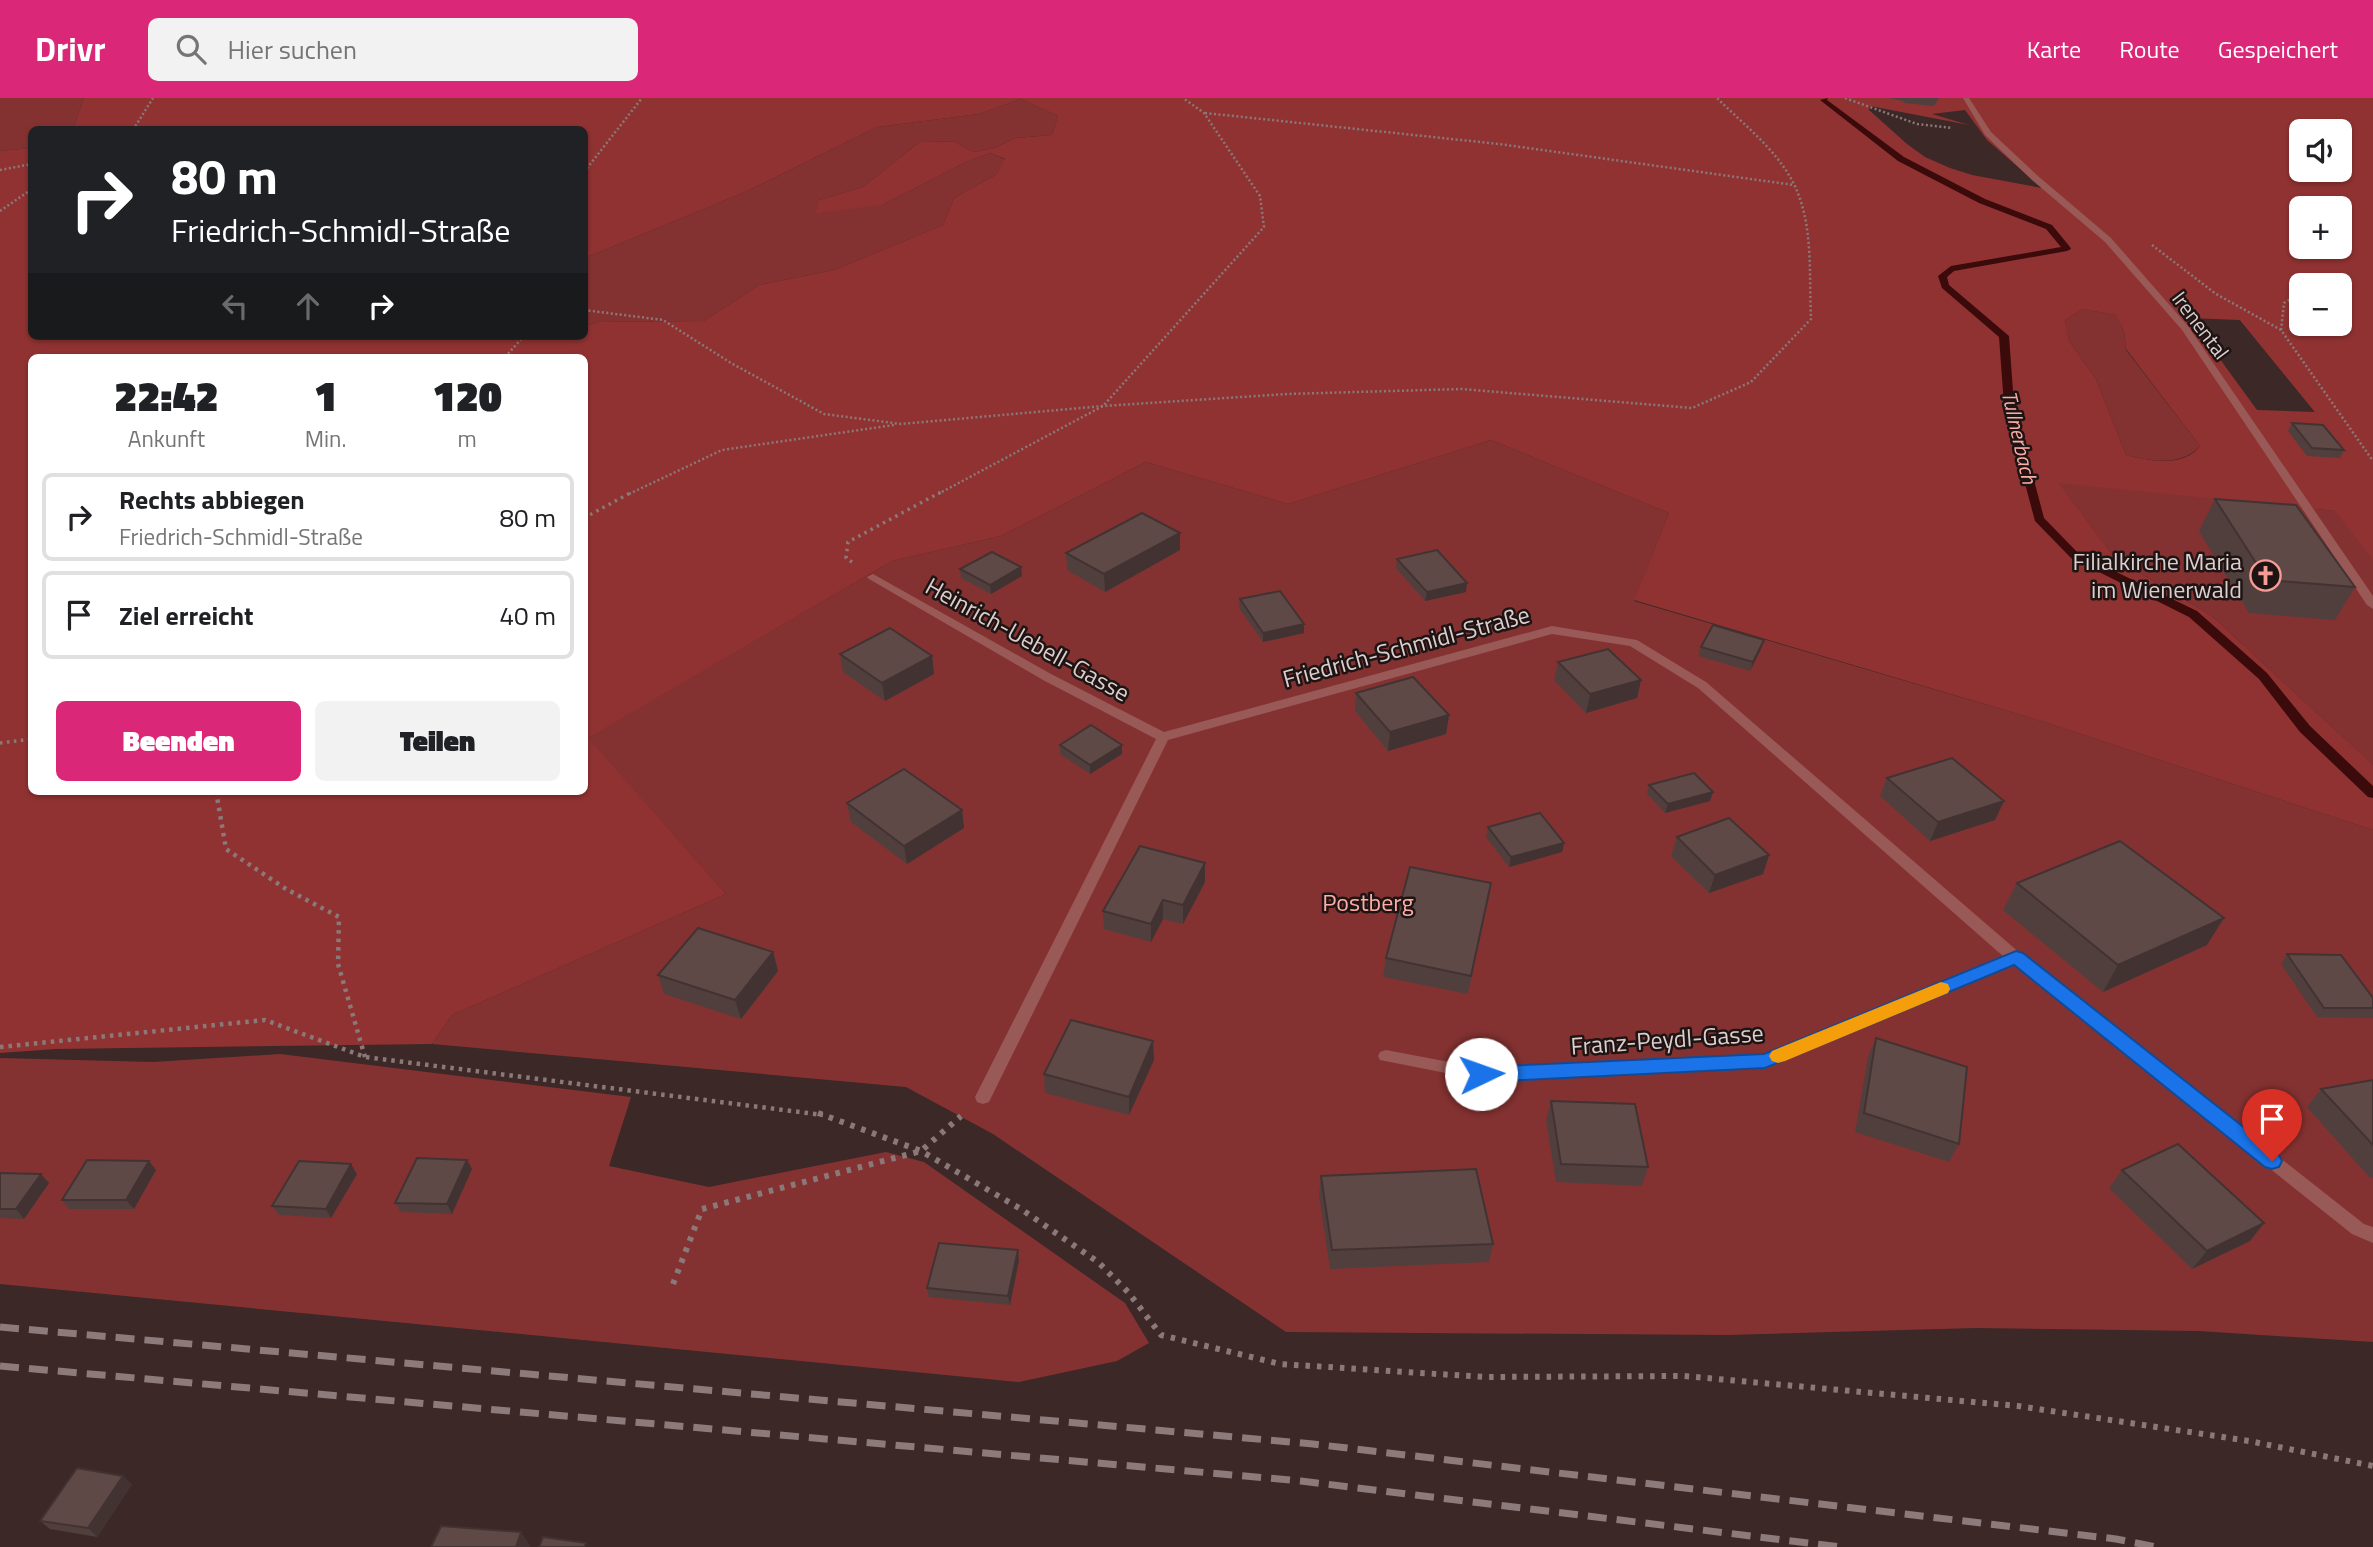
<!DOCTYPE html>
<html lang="de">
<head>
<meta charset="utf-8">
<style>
  body { margin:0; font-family:"Titillium Web",sans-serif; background:#f2f2f2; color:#202124; height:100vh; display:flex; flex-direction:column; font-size:26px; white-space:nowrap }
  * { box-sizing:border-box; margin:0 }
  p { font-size:23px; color:#757577 }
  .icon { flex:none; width:38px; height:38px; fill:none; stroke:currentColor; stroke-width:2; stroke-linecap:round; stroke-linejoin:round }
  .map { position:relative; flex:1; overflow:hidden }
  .side { position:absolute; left:28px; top:256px; width:560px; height:441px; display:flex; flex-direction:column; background:#fff; border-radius:10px; box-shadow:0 2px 5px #0004 }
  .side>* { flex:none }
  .banner { position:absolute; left:28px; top:28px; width:560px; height:214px; border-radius:10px; box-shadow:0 2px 5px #0004; background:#202124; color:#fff; overflow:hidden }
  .tools { position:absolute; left:2289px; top:21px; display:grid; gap:14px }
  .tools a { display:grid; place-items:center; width:63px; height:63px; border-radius:10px; background:#fff; box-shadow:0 2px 5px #0004; font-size:35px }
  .pin { position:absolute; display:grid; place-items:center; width:60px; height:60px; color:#fff; margin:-72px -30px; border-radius:50% 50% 50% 0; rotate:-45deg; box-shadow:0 0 7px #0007 }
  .pin .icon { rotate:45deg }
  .me { position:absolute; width:77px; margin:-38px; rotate:87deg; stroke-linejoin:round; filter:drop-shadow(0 0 5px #0008) }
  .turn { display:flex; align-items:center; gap:24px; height:147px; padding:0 28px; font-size:32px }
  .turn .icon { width:91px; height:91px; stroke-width:2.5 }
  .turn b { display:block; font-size:49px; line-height:60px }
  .lanes { display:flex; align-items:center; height:66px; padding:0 28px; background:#0003; justify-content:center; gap:35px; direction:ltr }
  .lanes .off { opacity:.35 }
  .eta { display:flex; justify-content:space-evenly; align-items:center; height:119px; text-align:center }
  .eta b { font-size:42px; font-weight:800; line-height:49px }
  .primary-button { display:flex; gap:14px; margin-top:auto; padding:14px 28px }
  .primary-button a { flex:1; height:80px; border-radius:10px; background:#db2777; color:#fff; font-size:28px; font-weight:800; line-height:80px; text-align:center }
  .primary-button a+a { background:#f2f2f2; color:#202124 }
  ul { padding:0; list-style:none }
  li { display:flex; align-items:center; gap:21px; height:88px; margin:0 14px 10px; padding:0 14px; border:4px solid #e0e0e0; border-radius:10px }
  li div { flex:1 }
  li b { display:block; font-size:26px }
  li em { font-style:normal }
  header { display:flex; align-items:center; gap:42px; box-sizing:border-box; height:98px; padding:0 35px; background:#db2777; color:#fff }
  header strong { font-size:33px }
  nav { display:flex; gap:38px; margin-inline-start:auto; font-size:24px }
  .search { width:490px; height:63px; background:#f2f2f2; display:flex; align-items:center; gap:18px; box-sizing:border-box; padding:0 24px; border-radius:10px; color:#757577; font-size:26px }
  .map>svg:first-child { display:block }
  .green { fill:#843231; fill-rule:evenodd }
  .forest { fill:#903232; fill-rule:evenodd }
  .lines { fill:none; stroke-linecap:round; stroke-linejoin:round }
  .stream { fill:#3b0a0b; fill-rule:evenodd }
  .path-far3 { stroke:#8a7978; stroke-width:2.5; stroke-dasharray:2 2.5; stroke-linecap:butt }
  .path-far2 { stroke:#8a7978; stroke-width:3.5; stroke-dasharray:2.5 4.5; stroke-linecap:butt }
  .path-far1 { stroke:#8a7978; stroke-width:4.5; stroke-dasharray:3.5 5; stroke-linecap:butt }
  .path { stroke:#8a7978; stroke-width:6; stroke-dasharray:4.5 7; stroke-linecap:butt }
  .minor { fill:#995956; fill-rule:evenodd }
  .tertiary { fill:#995956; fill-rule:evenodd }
  .rail { stroke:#8c7b7a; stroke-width:7; stroke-dasharray:19 10; stroke-linecap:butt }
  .wall { fill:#513f3d }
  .shaded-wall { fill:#423332 }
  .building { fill:#5e4947; stroke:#423332; stroke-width:2 }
  .route { fill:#1a73e8; stroke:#114b97; stroke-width:2 }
  .slow { fill:#f59e0b }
  .labels { text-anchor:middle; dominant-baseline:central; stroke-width:5; stroke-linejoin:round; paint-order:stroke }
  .far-street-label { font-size:21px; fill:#dbcecd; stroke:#1d1413 }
  .far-water-label { font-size:21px; font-style:italic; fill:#fcaca7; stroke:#1d1413 }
  .poi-label { font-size:24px; fill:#dbcecd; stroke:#1d1413; text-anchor:end }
  .street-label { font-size:24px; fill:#dbcecd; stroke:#1d1413 }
  .park-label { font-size:24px; fill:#fdada7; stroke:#1d1413 }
</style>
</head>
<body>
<header>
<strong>Drivr</strong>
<div class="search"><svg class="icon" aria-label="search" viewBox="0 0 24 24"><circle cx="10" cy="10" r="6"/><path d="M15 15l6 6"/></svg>Hier suchen</div>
<nav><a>Karte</a><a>Route</a><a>Gespeichert</a></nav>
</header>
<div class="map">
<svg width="2373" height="1449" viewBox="0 0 2373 1449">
  <rect width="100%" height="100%" fill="#3c2827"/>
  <g class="green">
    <polygon points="0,0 84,0 73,31 32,32 31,50 0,53"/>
    <polygon points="1021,1 1058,18 1052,37 1015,40 995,50 974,54 955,44 921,43 863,89 819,102 882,107 968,63 990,55 1006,62 997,76 954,100 943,127 834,172 759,187 704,223 598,224 585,228 585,160 745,94 877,29 979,16"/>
    <path d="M2373,127V667L2212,518L2115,460L2058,384L2335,413L2315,314L2240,222L2301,149H2340ZM2301,187H2340V226H2301Z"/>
    <path d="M2083,211L2115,217L2124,233L2126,252L2200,348C2181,369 2150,363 2126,357L2096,281L2069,243L2065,222Z"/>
    <polygon points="1491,342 1669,415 1634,503 2038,622 2373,732 2373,1244 2199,1233 1976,1230 1728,1237 1286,1234 993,1036 906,989 432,946 452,917 726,796 587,640 892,463 1001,438 1146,364 1288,406"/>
    <polygon points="280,956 631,999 609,1068 709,1089 886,1054 924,1064 1125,1205 1149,1245 1117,1263 1019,1284 0,1186 0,960 153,964"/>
  </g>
  <path class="forest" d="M84,0H2373V462L2335,413L2059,385L2115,460L2212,518L2370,664L2373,667V732L2038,622L1634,502L1669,415L1491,342L1288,406L1146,364L1001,438L892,463L588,640L726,796L452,917L432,946L56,951L0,955V53L31,50L32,238H584L585,228L598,224L704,223L759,187L834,172L943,127L954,100L997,76L1005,61L990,55L968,63L882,107L816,115L819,102L863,89L921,43L955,44L974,54L995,50L1015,40L1052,37L1058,18L1021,1L979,16L877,29L745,94L585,160L584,32L73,31ZM1870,8L1969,27L1932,16L1965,12L1987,42L2042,90L1972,77L1950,70L1925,59L1907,46L1869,12ZM2301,33H2340V72H2301ZM2301,110H2340V149H2301ZM2301,187H2340V226H2301ZM2083,211L2115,217L2124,233L2126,251L2200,348C2183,370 2150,363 2126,357L2096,281L2069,243L2065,222ZM2190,220L2240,222L2315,314L2257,312ZM32,259H584V693H32Z"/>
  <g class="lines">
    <polygon class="stream" points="1828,0 1827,2 1904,59 1985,101 2052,127 2070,149 2071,151 2067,153 1954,173 1947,179 1949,187 2009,238 2014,307 2044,420 2079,456 2197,513 2267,575 2310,628 2373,688 2373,700 2368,699 2300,634 2259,581 2189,519 2071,460 2035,423 2004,307 1999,239 1942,190 1938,178 1951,168 2061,149 2046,131 1979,105 1898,63 1820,2"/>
    <g class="path-far3">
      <polyline points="1845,0 1917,26 1952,30"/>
      <polyline points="1205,15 1499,46 1794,87"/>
      <polyline points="133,32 153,0"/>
      <polyline points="0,72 32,66"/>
      <polyline points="584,74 642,0"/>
      <polyline points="0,113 32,91"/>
      <polyline points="2152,147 2216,196 2281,232 2373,363"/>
      <path d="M584,212L663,222L731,265L824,316L901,326L1103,308L1287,296L1461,291L1692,310L1751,284L1811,221C1809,181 1813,136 1799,98C1785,58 1746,29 1717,0"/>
      <polyline points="2281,232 2284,205 2301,195"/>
      <polyline points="505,259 524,238"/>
      <polyline points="629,396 722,352 894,327"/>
      <polyline points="938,396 1103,308 1264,129 1260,98 1204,15 1183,0"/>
    </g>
    <g class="path-far2">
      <polyline points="584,420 632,394"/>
      <polyline points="852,464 846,460 848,444 941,394"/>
      <polyline points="0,645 32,641"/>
    </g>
    <g class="path-far1">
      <polyline points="216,693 226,751 286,791 339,819 338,866 365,959"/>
      <polyline points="0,949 265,922 365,959 823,1017"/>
    </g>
    <g class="path">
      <polyline points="818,1015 921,1053 1021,1111 1098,1164 1128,1194 1161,1237 1280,1266 1485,1279 1684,1278 2018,1308 2249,1343 2373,1368"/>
      <polyline points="673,1186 702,1111 921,1053 961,1018"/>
    </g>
    <polygon class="minor" points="873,476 1051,576 1164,634 1552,528 1637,542 1706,584 2021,856 2364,1126 2373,1129 2373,1145 2352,1136 2014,867 1765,969 1481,982 1380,962 1378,958 1380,954 1386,952 1481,970 1764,957 2004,859 1698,590 1630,548 1552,536 1168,642 989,1004 983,1006 977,1004 975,999 1156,641 1043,582 869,481 867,479"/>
    <polygon class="tertiary" points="1963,0 1969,0 1991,34 2038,78 2111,140 2188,228 2373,498 2373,511 2367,507 2182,232 2105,144 2032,82 1985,37"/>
    <g class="rail">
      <polyline points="0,1229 1313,1346 2116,1441 2156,1449"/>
      <polyline points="0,1268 1301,1383 1841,1449"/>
    </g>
  </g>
  <g class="wall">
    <polygon points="1888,0 1939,0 1934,8 1904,5 1903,3"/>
    <polygon points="2292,325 2344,352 2340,360 2307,358 2288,333"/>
    <polygon points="2215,401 2355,489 2335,522 2249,515 2199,433"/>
    <polygon points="1180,452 1105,494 1067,472 1066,455"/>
    <polygon points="1397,461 1466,494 1425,503 1396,470"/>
    <polygon points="1021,469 1022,478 991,496 961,480 960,471"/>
    <polygon points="1240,501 1304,535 1263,544 1239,510"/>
    <polygon points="1701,549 1761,551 1750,573 1698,558"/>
    <polygon points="840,556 932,558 934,576 885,603 843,574"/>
    <polygon points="1558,564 1641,582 1637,600 1586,615 1554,582"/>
    <polygon points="1356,595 1449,617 1446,636 1388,653 1355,613"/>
    <polygon points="1060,647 1122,647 1122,656 1090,676 1060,656"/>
    <polygon points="1887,680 2004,703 1995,722 1930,743 1880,698"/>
    <polygon points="1649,687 1713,694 1710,703 1665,715 1647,696"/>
    <polygon points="847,705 962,712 964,730 907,766 851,724"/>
    <polygon points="1488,729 1564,745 1562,754 1509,769 1486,739"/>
    <polygon points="1677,739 1769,757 1763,776 1709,795 1671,758"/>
    <polygon points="1205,784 1183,826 1163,821 1151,844 1104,831 1103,813"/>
    <polygon points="1491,785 1468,896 1383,879 1386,860"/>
    <polygon points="2017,785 2207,847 2103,894 2003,812"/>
    <polygon points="773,854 778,873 741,921 664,896 658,877"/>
    <polygon points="2287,856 2373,900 2373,920 2317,919 2281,866"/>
    <polygon points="1876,940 1959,1046 1949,1064 1855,1034 1868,959"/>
    <polygon points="1154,962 1129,1017 1045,995 1044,976"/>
    <polygon points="2373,982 2373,1080 2370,1080 2307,1009 2321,991"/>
    <polygon points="1551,1003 1648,1069 1642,1088 1556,1084 1546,1022"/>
    <polygon points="467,1062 472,1071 452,1116 401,1114 395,1105"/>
    <polygon points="156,1072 134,1111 69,1111 62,1102"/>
    <polygon points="2122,1072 2264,1125 2250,1143 2192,1171 2109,1090"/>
    <polygon points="0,1075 49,1085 24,1121 0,1120"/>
    <polygon points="357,1076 331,1120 279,1117 272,1108"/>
    <polygon points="1321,1078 1493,1146 1489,1164 1330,1171 1319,1097"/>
    <polygon points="1019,1162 1010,1207 929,1199 927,1190"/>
    <polygon points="132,1386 97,1439 50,1431 40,1423"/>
  </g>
  <g class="shaded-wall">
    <polygon points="1180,435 1180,452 1105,494 1104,476"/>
    <polygon points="1021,469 1022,478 991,496 990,487"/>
    <polygon points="1467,485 1466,494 1425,503 1427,494"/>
    <polygon points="1304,526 1304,535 1263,544 1263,535"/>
    <polygon points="1764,542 1761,551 1750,573 1753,564"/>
    <polygon points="932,558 934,576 885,603 882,585"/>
    <polygon points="1641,582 1637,600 1586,615 1590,596"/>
    <polygon points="1449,617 1446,636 1388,653 1390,634"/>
    <polygon points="1122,647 1122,656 1090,676 1090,667"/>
    <polygon points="1713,694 1710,703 1665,715 1668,706"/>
    <polygon points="2004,703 1995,722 1930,743 1938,724"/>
    <polygon points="962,712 964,730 907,766 904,748"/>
    <polygon points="1564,745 1562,754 1509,769 1511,759"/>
    <polygon points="1769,757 1763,776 1709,795 1715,777"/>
    <polygon points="1205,765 1205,784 1183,826 1183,807"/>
    <polygon points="1163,802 1163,821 1151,844 1151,826"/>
    <polygon points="2224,820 2207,847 2103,894 2118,867"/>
    <polygon points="773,854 778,873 741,921 735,902"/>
    <polygon points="1153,943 1154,962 1129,1017 1129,999"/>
    <polygon points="467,1062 472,1071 452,1116 447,1106"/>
    <polygon points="149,1063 156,1072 134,1111 126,1102"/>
    <polygon points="351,1066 357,1076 331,1120 326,1111"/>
    <polygon points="41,1076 49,1085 24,1121 16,1111"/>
    <polygon points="2264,1125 2250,1143 2192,1171 2207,1153"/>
    <polygon points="1018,1152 1019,1162 1010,1207 1008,1198"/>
    <polygon points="123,1378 132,1386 97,1439 88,1430"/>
    <polygon points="521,1434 531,1449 516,1449"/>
  </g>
  <g class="building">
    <polygon points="2292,325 2323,327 2344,352 2312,350"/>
    <polygon points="2215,401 2296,407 2355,489 2267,482"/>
    <polygon points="1142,415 1180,435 1104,476 1066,455"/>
    <polygon points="1437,452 1467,485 1427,494 1397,461"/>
    <polygon points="992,454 1021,469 990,487 960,471"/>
    <polygon points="1280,493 1304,526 1263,535 1240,501"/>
    <polygon points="1713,527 1764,542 1753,564 1701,549"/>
    <polygon points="890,530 932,558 882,585 840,556"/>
    <polygon points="1608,551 1641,582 1590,596 1558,564"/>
    <polygon points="1413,579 1449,617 1390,634 1356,595"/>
    <polygon points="1091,627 1122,647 1090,667 1060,647"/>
    <polygon points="1952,660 2004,703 1938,724 1887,680"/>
    <polygon points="904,671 962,712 904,748 847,705"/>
    <polygon points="1694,675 1713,694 1668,706 1649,687"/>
    <polygon points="1540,715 1564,745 1511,759 1488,729"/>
    <polygon points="1729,720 1769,757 1715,777 1677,739"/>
    <polygon points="2120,743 2224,820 2118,867 2017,785"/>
    <polygon points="1140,748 1205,765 1183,807 1163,802 1151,826 1103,813"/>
    <polygon points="1410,769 1491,785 1471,878 1386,860"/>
    <polygon points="698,830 773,854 735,902 658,877"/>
    <polygon points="2287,856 2341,857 2373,900 2373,910 2324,910"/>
    <polygon points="1071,922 1153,943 1129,999 1044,976"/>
    <polygon points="1876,940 1967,969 1959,1046 1864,1015"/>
    <polygon points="2373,982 2373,1047 2321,991"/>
    <polygon points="1551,1003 1635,1006 1648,1069 1561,1066"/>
    <polygon points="2178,1046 2264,1125 2207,1153 2122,1072"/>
    <polygon points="417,1060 467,1062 447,1106 395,1105"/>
    <polygon points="87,1062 149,1063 126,1102 62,1102"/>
    <polygon points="299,1063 351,1066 326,1111 272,1108"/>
    <polygon points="1476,1071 1493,1146 1332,1152 1321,1078"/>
    <polygon points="0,1075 41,1076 16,1111 0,1111"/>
    <polygon points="939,1145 1018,1152 1008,1198 927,1190"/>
    <polygon points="77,1370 123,1378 88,1430 40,1423"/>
    <polygon points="441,1428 521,1434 516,1449 431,1449"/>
    <polygon points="543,1439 586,1445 584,1449 539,1449"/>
  </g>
  <polygon class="route" points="2016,853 2023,855 2279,1057 2282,1063 2279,1069 2272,1071 2265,1069 2014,867 1765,970 1481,984 1475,982 1472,976 1475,971 1481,969 1764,956"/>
  <polygon class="slow" points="1941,884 1948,886 1950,891 1948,895 1785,963 1778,965 1772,963 1769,958 1772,953"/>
  <defs>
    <symbol id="church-ring" viewBox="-11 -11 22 22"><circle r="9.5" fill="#1d1413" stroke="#f59c96" stroke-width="1.5"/><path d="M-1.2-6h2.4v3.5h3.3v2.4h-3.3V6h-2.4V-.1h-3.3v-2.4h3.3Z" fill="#f59c96"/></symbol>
  </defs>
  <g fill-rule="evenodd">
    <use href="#church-ring" x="2248" y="460" width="35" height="35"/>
  </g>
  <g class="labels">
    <g class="far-street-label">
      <text transform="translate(2201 227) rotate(53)">Irenental</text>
    </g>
    <g class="far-water-label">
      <text transform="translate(2020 339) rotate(77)">Tullnerbach</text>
    </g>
    <g class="poi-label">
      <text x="2242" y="463">Filialkirche Maria<tspan x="2242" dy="28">im Wienerwald</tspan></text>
    </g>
    <g class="street-label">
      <text transform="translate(1028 541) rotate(29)">Heinrich-Uebell-Gasse</text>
      <text transform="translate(1406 548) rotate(-15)">Friedrich-Schmidl-Straße</text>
      <text transform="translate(1667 941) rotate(-4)">Franz-Peydl-Gasse</text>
    </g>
    <g class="park-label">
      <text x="1368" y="804">Postberg</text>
    </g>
  </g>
</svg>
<div class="tools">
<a><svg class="icon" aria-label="sound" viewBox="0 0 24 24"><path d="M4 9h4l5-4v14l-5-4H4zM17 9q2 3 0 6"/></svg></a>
<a>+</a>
<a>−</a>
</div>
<div class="pin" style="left:2272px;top:1063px;background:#d93025"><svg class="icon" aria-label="arrive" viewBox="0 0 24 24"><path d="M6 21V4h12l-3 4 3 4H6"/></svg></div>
<svg class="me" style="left:1481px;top:976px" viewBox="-20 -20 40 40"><circle r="19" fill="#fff"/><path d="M0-13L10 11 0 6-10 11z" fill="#1a73e8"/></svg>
<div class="banner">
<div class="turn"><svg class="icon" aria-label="right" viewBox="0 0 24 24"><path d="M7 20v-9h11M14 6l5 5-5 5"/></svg><div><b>80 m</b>Friedrich-Schmidl-Straße</div></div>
<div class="lanes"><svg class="icon off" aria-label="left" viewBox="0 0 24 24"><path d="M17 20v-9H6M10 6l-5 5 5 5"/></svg><svg class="icon off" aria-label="ahead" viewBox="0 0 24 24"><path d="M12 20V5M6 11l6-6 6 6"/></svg><svg class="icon" aria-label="right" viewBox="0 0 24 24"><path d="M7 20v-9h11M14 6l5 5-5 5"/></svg></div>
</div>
<section class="side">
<div class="eta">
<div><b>22:42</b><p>Ankunft</p></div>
<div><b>1</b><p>Min.</p></div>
<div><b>120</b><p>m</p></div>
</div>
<ul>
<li><svg class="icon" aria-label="right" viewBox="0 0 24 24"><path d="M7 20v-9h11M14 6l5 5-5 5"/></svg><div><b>Rechts abbiegen</b><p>Friedrich-Schmidl-Straße</p></div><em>80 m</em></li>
<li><svg class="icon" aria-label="arrive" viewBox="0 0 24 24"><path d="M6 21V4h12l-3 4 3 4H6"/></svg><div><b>Ziel erreicht</b></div><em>40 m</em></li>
</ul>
<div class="primary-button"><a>Beenden</a><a>Teilen</a></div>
</section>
</div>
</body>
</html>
